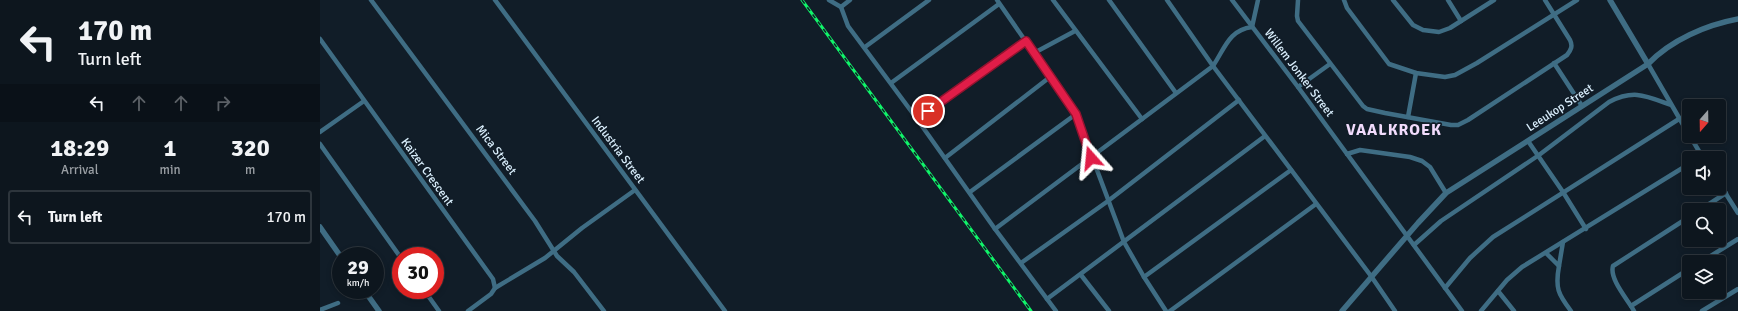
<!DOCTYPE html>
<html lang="en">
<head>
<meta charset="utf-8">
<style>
  body { margin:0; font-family:Signika,sans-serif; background:#1b232b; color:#f1f3f6; height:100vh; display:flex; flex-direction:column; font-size:15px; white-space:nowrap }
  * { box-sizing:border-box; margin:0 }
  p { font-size:13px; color:#9a9fa4 }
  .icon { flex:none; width:22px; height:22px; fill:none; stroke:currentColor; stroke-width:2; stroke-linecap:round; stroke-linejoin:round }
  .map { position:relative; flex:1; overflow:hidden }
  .details { display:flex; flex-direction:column; background:#0d161e; width:320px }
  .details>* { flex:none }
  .hud { background:#0d161e; color:#f1f3f6; overflow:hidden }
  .needle { width:26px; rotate:200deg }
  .buttons { position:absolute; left:1362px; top:99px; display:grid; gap:8px }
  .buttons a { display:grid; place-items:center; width:44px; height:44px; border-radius:4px; background:#0d161e; box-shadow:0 2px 6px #0003,0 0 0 1px #2d353c; font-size:20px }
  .speed { position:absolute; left:12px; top:247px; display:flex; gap:8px; font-size:20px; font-weight:700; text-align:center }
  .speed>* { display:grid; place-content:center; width:52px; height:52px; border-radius:50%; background:#0d161e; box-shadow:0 2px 6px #0003,0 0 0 1px #2d353c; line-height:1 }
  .speed small { font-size:10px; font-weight:400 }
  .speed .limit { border:6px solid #d22; background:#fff; color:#111 }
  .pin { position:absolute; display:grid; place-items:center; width:34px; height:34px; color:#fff; margin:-17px; border:2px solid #fff; border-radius:50%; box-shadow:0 1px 4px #0007 }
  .me { position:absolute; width:44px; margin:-22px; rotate:342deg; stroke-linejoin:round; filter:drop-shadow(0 0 3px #0008) }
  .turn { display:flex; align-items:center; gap:14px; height:84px; padding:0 12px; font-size:18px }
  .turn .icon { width:52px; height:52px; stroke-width:2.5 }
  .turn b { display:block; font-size:28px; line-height:34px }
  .lanes { display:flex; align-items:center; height:38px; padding:0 12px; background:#0003; justify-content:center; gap:20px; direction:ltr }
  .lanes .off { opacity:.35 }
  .eta { display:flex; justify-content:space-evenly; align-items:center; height:68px; text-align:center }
  .eta b { font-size:24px; font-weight:700; line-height:28px }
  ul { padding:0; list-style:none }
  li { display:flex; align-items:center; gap:12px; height:54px; margin:0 8px 6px; padding:0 4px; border:2px solid #2d353c; border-radius:4px }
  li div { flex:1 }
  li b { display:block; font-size:15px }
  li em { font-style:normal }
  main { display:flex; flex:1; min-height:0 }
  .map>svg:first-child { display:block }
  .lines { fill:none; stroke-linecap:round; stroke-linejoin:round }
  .minor { stroke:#3f6d84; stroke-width:4.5 }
  .tertiary { stroke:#3f6d84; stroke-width:5.5 }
  .rail-casing { stroke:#10f469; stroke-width:3 }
  .rail { stroke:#111d28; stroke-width:1.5; stroke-dasharray:4.5; stroke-linecap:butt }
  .route-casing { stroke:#92132f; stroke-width:10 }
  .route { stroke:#e11d48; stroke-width:7 }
  .labels { text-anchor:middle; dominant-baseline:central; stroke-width:3.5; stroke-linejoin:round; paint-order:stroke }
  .street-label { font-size:12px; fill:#daeffd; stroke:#111d28 }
  .district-label { font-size:16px; font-weight:bold; letter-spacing:1px; fill:#f2dcfd; stroke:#111d28 }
</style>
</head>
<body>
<main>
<section class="details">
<div class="hud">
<div class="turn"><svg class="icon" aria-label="left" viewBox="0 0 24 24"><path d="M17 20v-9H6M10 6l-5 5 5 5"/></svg><div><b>170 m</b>Turn left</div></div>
<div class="lanes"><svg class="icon" aria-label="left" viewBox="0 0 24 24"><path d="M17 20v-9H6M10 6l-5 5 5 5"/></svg><svg class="icon off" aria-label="ahead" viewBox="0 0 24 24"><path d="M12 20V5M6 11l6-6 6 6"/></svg><svg class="icon off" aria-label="ahead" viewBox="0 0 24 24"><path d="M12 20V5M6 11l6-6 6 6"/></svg><svg class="icon off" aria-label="right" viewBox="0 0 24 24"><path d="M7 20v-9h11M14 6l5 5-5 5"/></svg></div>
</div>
<div class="eta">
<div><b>18:29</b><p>Arrival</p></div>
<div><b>1</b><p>min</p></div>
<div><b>320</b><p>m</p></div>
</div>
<ul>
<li><svg class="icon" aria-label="left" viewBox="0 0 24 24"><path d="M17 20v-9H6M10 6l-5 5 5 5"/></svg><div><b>Turn left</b></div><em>170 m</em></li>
</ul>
</section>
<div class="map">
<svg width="1418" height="311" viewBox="0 0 1418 311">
  <rect width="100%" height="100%" fill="#111d28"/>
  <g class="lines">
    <g class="minor">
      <polyline points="51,0 215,221 237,256 254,272 284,311"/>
      <polyline points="175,0 405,311"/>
      <polyline points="509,0 521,7 528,26 597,119 675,229"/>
      <polyline points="677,0 756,114 804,242 824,277 846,311"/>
      <polyline points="733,0 822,119"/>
      <polyline points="789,0 856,93"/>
      <polyline points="847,0 893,66 1051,276 1075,311"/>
      <polyline points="912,0 978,87 1142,311"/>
      <path d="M978,0L977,16L978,21L1043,106L1047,109L1065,113L1131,125H1138L1148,120L1247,55C1251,50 1253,46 1250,40L1225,0"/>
      <polyline points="1024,0 1027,8 1069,64 1096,73 1125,77 1135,75 1157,63 1257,0"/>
      <polyline points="1073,0 1093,25 1103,30 1119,32 1130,28 1174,0"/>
      <polyline points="1128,0 1141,21"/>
      <polyline points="521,7 530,0"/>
      <polyline points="0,39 173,279 175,288 171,294 148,311"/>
      <polyline points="545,47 609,0"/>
      <polyline points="714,53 755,31"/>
      <polyline points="1234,63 1262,106"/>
      <polyline points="1328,64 1369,135"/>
      <polyline points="571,83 679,4"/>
      <polyline points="978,87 1010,64"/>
      <polyline points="1088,117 1096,73"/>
      <polyline points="597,119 706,41"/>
      <polyline points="0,132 44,101"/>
      <polyline points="1370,136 1383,158"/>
      <polyline points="1208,141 1243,192 1266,229"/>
      <polyline points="0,144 81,258"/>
      <polyline points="1027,154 1040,150 1090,157 1102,161 1110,167 1126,193"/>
      <polyline points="625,158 730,77"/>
      <polyline points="1399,183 1418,213"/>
      <polyline points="650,192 756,114"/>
      <polyline points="1380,210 1406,193"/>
      <path d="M1094,245L1121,221L1219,155L1289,102C1314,89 1326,96 1351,105"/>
      <polyline points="1226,253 1239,266 1243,242"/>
      <polyline points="1381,262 1418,239"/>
      <polyline points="701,263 788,201 919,100"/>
      <path d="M1239,266C1235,288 1238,294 1251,311"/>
      <polyline points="761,275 789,311"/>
      <polyline points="824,277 971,170"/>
      <polyline points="175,288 225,258 262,228 315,190"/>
      <polyline points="1125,288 1150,258 1173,237 1359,119"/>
      <polyline points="104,290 119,311"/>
      <polyline points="1178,291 1194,311"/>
      <polyline points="727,299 945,136"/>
      <polyline points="1311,306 1369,269"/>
      <polyline points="0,310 18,303"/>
      <path d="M736,311L675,229L893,66C905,48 909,30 932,27L938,0"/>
      <polyline points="850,311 996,204"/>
      <polyline points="1161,311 1187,280 1202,267 1369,164"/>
      <path d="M1314,311C1308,300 1289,279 1293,266L1369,217"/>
      <polyline points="1382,311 1418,289"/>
    </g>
    <g class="tertiary">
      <polyline points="1290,0 1328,64"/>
      <polyline points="0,227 21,257"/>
      <polyline points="44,290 59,311"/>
      <path d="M1022,311L1098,223L1126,193L1328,64C1351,40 1386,25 1418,19"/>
    </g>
    <defs>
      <polyline id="rail" points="482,0 711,311"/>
    </defs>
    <use href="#rail" class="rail-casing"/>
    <use href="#rail" class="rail"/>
  </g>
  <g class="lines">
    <defs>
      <polyline id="route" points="608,111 706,41 756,114 771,158"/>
    </defs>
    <use href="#route" class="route-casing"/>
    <use href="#route" class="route"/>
  </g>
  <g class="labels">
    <g class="street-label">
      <text transform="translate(979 73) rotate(53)">Willem Jonker Street</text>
      <text transform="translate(1240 108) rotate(-33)">Leeukop Street</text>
      <text transform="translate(176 150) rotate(53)">Mica Street</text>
      <text transform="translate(298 150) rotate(53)">Industria Street</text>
      <text transform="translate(107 172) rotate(54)">Kaizer Crescent</text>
    </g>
    <g class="district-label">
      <text x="1074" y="130">VAALKROEK</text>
    </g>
  </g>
</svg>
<div class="buttons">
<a><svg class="needle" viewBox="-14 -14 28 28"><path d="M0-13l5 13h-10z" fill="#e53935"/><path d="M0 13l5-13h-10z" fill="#9a9fa4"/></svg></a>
<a><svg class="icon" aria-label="sound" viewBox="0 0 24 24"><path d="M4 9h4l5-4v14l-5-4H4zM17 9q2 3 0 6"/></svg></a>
<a><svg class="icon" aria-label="search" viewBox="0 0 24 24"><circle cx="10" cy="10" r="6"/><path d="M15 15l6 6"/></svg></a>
<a><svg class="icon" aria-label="layers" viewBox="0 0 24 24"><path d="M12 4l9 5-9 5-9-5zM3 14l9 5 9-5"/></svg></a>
</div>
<div class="speed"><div>29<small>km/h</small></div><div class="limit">30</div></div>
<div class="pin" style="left:608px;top:111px;background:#d93025"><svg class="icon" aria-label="arrive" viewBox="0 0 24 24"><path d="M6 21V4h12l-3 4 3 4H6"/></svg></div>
<svg class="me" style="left:771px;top:158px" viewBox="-20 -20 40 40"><path d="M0-17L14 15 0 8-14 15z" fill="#e11d48" stroke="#fff" stroke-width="4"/></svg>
</div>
</main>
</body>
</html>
